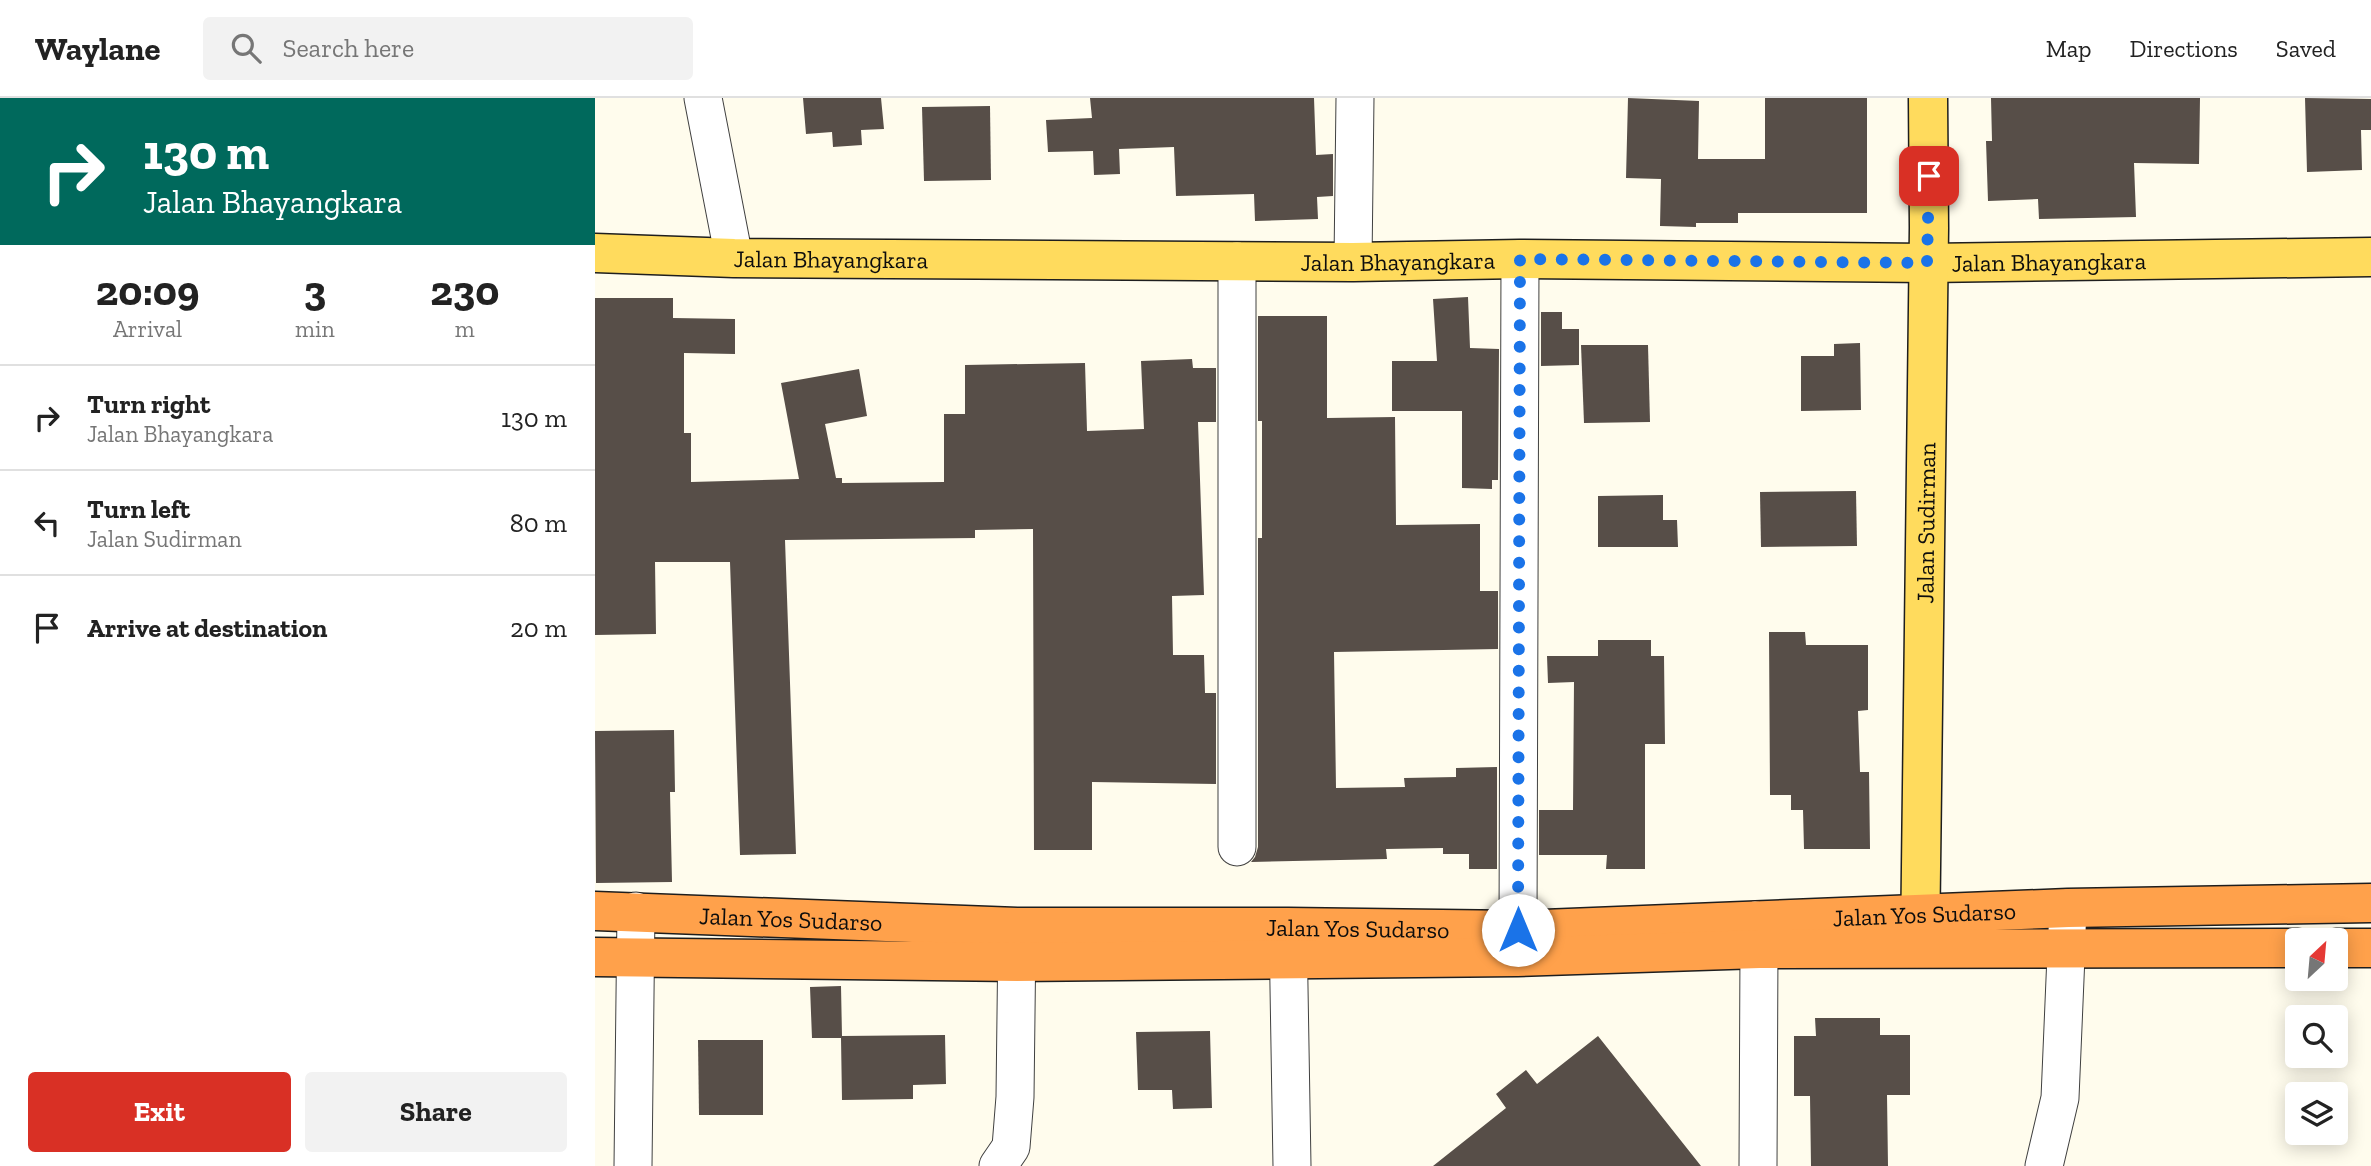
<!DOCTYPE html>
<html lang="en">
<head>
<meta charset="utf-8">
<style>
  body { margin:0; font-family:"Zilla Slab",serif; background:#f2f2f2; color:#222; height:100vh; display:flex; flex-direction:column; font-size:26px; white-space:nowrap }
  * { box-sizing:border-box; margin:0 }
  p { font-size:23px; color:#767676 }
  .icon { flex:none; width:38px; height:38px; fill:none; stroke:currentColor; stroke-width:2; stroke-linecap:round; stroke-linejoin:round }
  .map { position:relative; flex:1; overflow:hidden }
  .panel { display:flex; flex-direction:column; background:#fff; width:595px }
  .panel>* { flex:none }
  .top-card { background:#00695c; color:#fff; overflow:hidden }
  .needle { width:46px; rotate:26deg }
  .tools { position:absolute; left:1690px; top:830px; display:grid; gap:14px }
  .tools a { display:grid; place-items:center; width:63px; height:63px; border-radius:7px; background:#fff; box-shadow:0 4px 18px #0003; font-size:35px }
  .pin { position:absolute; display:grid; place-items:center; width:60px; height:60px; color:#fff; margin:-30px; border-radius:14px; box-shadow:0 4px 10px #0006 }
  .me { position:absolute; width:77px; margin:-38px; rotate:0deg; stroke-linejoin:round; filter:drop-shadow(0 0 5px #0008) }
  .turn { display:flex; align-items:center; gap:24px; height:147px; padding:0 28px; font-size:32px }
  .turn .icon { width:91px; height:91px; stroke-width:2.5 }
  .turn b { display:block; font-size:49px; line-height:60px }
  .eta { display:flex; justify-content:space-evenly; align-items:center; height:119px; text-align:center }
  .eta b { font-size:42px; font-weight:700; line-height:49px }
  .button { display:flex; gap:14px; margin-top:auto; padding:14px 28px }
  .button a { flex:1; height:80px; border-radius:7px; background:#d93025; color:#fff; font-size:28px; font-weight:700; line-height:80px; text-align:center }
  .button a+a { background:#f2f2f2; color:#222 }
  ul { padding:0; list-style:none }
  li { display:flex; align-items:center; gap:21px; height:105px; padding:0 28px; border-top:2px solid #e0e0e0 }
  li div { flex:1 }
  li b { display:block; font-size:26px }
  li em { font-style:normal }
  header { display:flex; align-items:center; gap:42px; box-sizing:border-box; height:98px; padding:0 35px; background:#fff; border-bottom:2px solid #e0e0e0 }
  header strong { font-size:33px }
  nav { display:flex; gap:38px; margin-inline-start:auto; font-size:24px }
  .search { width:490px; height:63px; background:#f2f2f2; display:flex; align-items:center; gap:18px; box-sizing:border-box; padding:0 24px; border-radius:7px; color:#767676; font-size:26px }
  main { display:flex; flex:1; min-height:0 }
  .map>svg:first-child { display:block }
  .building { fill:#574e48 }
  .lines { fill:none; stroke-linecap:round; stroke-linejoin:round }
  .minor-casing { stroke:#404040; stroke-width:39 }
  .major-casing { stroke:#1e1e1e; stroke-width:41 }
  .highway-casing { stroke:#1e1e1e; stroke-width:41 }
  .minor { stroke:#fff; stroke-width:37 }
  .major { stroke:#ffdb5d; stroke-width:38 }
  .highway { stroke:#ffa14b; stroke-width:38 }
  .route { stroke:#1a73e8; stroke-width:12; stroke-dasharray:0 21.6 }
  .labels { text-anchor:middle; dominant-baseline:central; stroke-width:7; stroke-linejoin:round; paint-order:stroke }
  .street-label { font-size:24px; fill:#0d0d0d; stroke:#fff }
</style>
</head>
<body>
<header>
<strong>Waylane</strong>
<div class="search"><svg class="icon" aria-label="search" viewBox="0 0 24 24"><circle cx="10" cy="10" r="6"/><path d="M15 15l6 6"/></svg>Search here</div>
<nav><a>Map</a><a>Directions</a><a>Saved</a></nav>
</header>
<main>
<section class="panel">
<div class="top-card">
<div class="turn"><svg class="icon" aria-label="right" viewBox="0 0 24 24"><path d="M7 20v-9h11M14 6l5 5-5 5"/></svg><div><b>130 m</b>Jalan Bhayangkara</div></div>
</div>
<div class="eta">
<div><b>20:09</b><p>Arrival</p></div>
<div><b>3</b><p>min</p></div>
<div><b>230</b><p>m</p></div>
</div>
<ul>
<li><svg class="icon" aria-label="right" viewBox="0 0 24 24"><path d="M7 20v-9h11M14 6l5 5-5 5"/></svg><div><b>Turn right</b><p>Jalan Bhayangkara</p></div><em>130 m</em></li>
<li><svg class="icon" aria-label="left" viewBox="0 0 24 24"><path d="M17 20v-9H6M10 6l-5 5 5 5"/></svg><div><b>Turn left</b><p>Jalan Sudirman</p></div><em>80 m</em></li>
<li><svg class="icon" aria-label="arrive" viewBox="0 0 24 24"><path d="M6 21V4h12l-3 4 3 4H6"/></svg><div><b>Arrive at destination</b></div><em>20 m</em></li>
</ul>
<div class="button"><a>Exit</a><a>Share</a></div>
</section>
<div class="map">
<svg width="1776" height="1068" viewBox="0 0 1776 1068">
  <rect width="100%" height="100%" fill="#fffced"/>
  <g class="building">
    <polygon points="208,0 286,0 289,31 266,32 267,47 238,49 237,34 211,36"/>
    <polygon points="495,0 719,0 721,57 738,56 738,98 722,99 723,121 660,123 659,96 581,98 579,49 524,51 525,76 499,77 498,53 453,54 451,22 497,20"/>
    <polygon points="1033,0 1104,3 1103,61 1170,61 1170,0 1272,0 1272,115 1143,115 1143,125 1101,125 1101,129 1065,128 1066,81 1031,80"/>
    <polygon points="1396,0 1605,0 1604,66 1539,65 1541,119 1444,121 1443,101 1393,103 1391,43 1397,43"/>
    <polygon points="1710,0 1776,1 1776,32 1766,32 1767,72 1712,74"/>
    <polygon points="395,8 396,82 329,83 327,9"/>
    <polygon points="873,199 875,250 904,251 903,382 897,382 897,391 867,390 867,313 797,313 797,263 842,263 838,201"/>
    <polygon points="0,200 78,200 78,220 140,221 140,256 89,255 89,335 96,335 96,384 204,381 186,285 264,271 272,318 230,326 241,380 247,380 247,385 349,384 349,316 370,316 370,267 490,265 492,333 549,331 546,263 597,261 598,270 621,270 621,324 603,324 609,497 577,498 578,557 609,557 610,595 621,595 621,686 497,684 497,752 439,752 438,431 380,432 380,440 190,442 201,756 145,757 135,464 60,464 61,536 0,537"/>
    <polygon points="946,214 967,214 967,231 984,231 984,267 946,268"/>
    <polygon points="663,218 732,218 732,320 800,319 801,427 885,426 885,493 903,493 903,551 739,554 741,690 810,689 809,680 861,679 861,670 902,669 902,771 874,771 874,756 848,756 848,750 791,751 792,761 656,764 660,759 663,749 663,440 667,440 667,323 663,323"/>
    <polygon points="1265,245 1266,312 1206,313 1206,258 1239,258 1239,246"/>
    <polygon points="986,247 1053,247 1055,324 989,325"/>
    <polygon points="1261,393 1262,448 1166,449 1165,394"/>
    <polygon points="1068,397 1068,422 1082,422 1083,449 1003,449 1003,398"/>
    <polygon points="1174,534 1210,534 1211,547 1273,547 1273,612 1263,613 1265,674 1274,674 1275,751 1209,751 1208,712 1196,712 1196,697 1175,697"/>
    <polygon points="1003,542 1056,542 1056,558 1069,558 1070,646 1050,646 1050,771 1011,771 1012,757 944,757 944,712 978,712 979,584 953,585 952,558 1003,558"/>
    <polygon points="79,632 80,694 75,694 77,784 1,785 0,633"/>
    <polygon points="246,888 247,938 350,937 351,986 318,987 318,1001 247,1002 246,940 217,940 215,889"/>
    <polygon points="1220,920 1285,920 1285,937 1315,937 1315,997 1292,997 1293,1068 1216,1068 1215,998 1199,998 1199,938 1221,938"/>
    <polygon points="615,933 617,1010 578,1011 577,992 543,992 541,934"/>
    <polygon points="1003,938 1106,1068 838,1068 911,1010 901,996 931,972 942,986"/>
    <polygon points="103,942 168,942 168,1017 104,1017"/>
  </g>
  <g class="lines">
    <defs>
      <g id="minor">
        <polyline points="108,0 139,160"/>
        <polyline points="642,163 642,749"/>
        <polyline points="758,164 760,0"/>
        <polyline points="1160,822 1164,851 1163,1068"/>
        <polyline points="693,830 697,1068"/>
        <polyline points="923,832 925,161"/>
        <polyline points="38,1068 41,813"/>
        <polyline points="403,1068 416,1049 420,999 422,834"/>
        <polyline points="1449,1068 1465,1000 1473,810"/>
      </g>
      <g id="major">
        <path id="s1" d="M0,155L139,160L758,164L925,161L1332,165L1776,159"/>
        <path id="s2" d="M1325,849L1334,130L1333,0"/>
      </g>
      <g id="highway">
        <path id="s3" d="M0,813L422,829H693L923,832L1473,810L1776,805"/>
        <polyline points="1741,850 1776,850"/>
        <polyline points="0,859 422,864 922,859 1164,851 1703,850"/>
      </g>
    </defs>
    <use href="#minor" class="minor-casing"/>
    <use href="#major" class="major-casing"/>
    <use href="#highway" class="highway-casing"/>
    <use href="#minor" class="minor"/>
    <use href="#major" class="major"/>
    <use href="#highway" class="highway"/>
  </g>
  <g class="lines">
    <polyline class="route" points="923,832 925,161 1332,165 1334,78"/>
  </g>
  <g class="labels">
    <g class="street-label">
      <text stroke="none"><textPath href="#s1" startOffset="236">Jalan Bhayangkara</textPath></text>
      <text stroke="none"><textPath href="#s1" startOffset="803">Jalan Bhayangkara</textPath></text>
      <text stroke="none"><textPath href="#s1" startOffset="1454">Jalan Bhayangkara</textPath></text>
      <text stroke="none"><textPath href="#s2" startOffset="424">Jalan Sudirman</textPath></text>
      <text stroke="none"><textPath href="#s3" startOffset="1330">Jalan Yos Sudarso</textPath></text>
      <text stroke="none"><textPath href="#s3" startOffset="196">Jalan Yos Sudarso</textPath></text>
      <text stroke="none"><textPath href="#s3" startOffset="763">Jalan Yos Sudarso</textPath></text>
    </g>
  </g>
</svg>
<div class="tools">
<a><svg class="needle" viewBox="-14 -14 28 28"><path d="M0-13l5 13h-10z" fill="#e53935"/><path d="M0 13l5-13h-10z" fill="#767676"/></svg></a>
<a><svg class="icon" aria-label="search" viewBox="0 0 24 24"><circle cx="10" cy="10" r="6"/><path d="M15 15l6 6"/></svg></a>
<a><svg class="icon" aria-label="layers" viewBox="0 0 24 24"><path d="M12 4l9 5-9 5-9-5zM3 14l9 5 9-5"/></svg></a>
</div>
<div class="pin" style="left:1334px;top:78px;background:#d93025"><svg class="icon" aria-label="arrive" viewBox="0 0 24 24"><path d="M6 21V4h12l-3 4 3 4H6"/></svg></div>
<svg class="me" style="left:923px;top:832px" viewBox="-20 -20 40 40"><circle r="19" fill="#fff"/><path d="M0-13L10 11 0 6-10 11z" fill="#1a73e8"/></svg>
</div>
</main>
</body>
</html>
